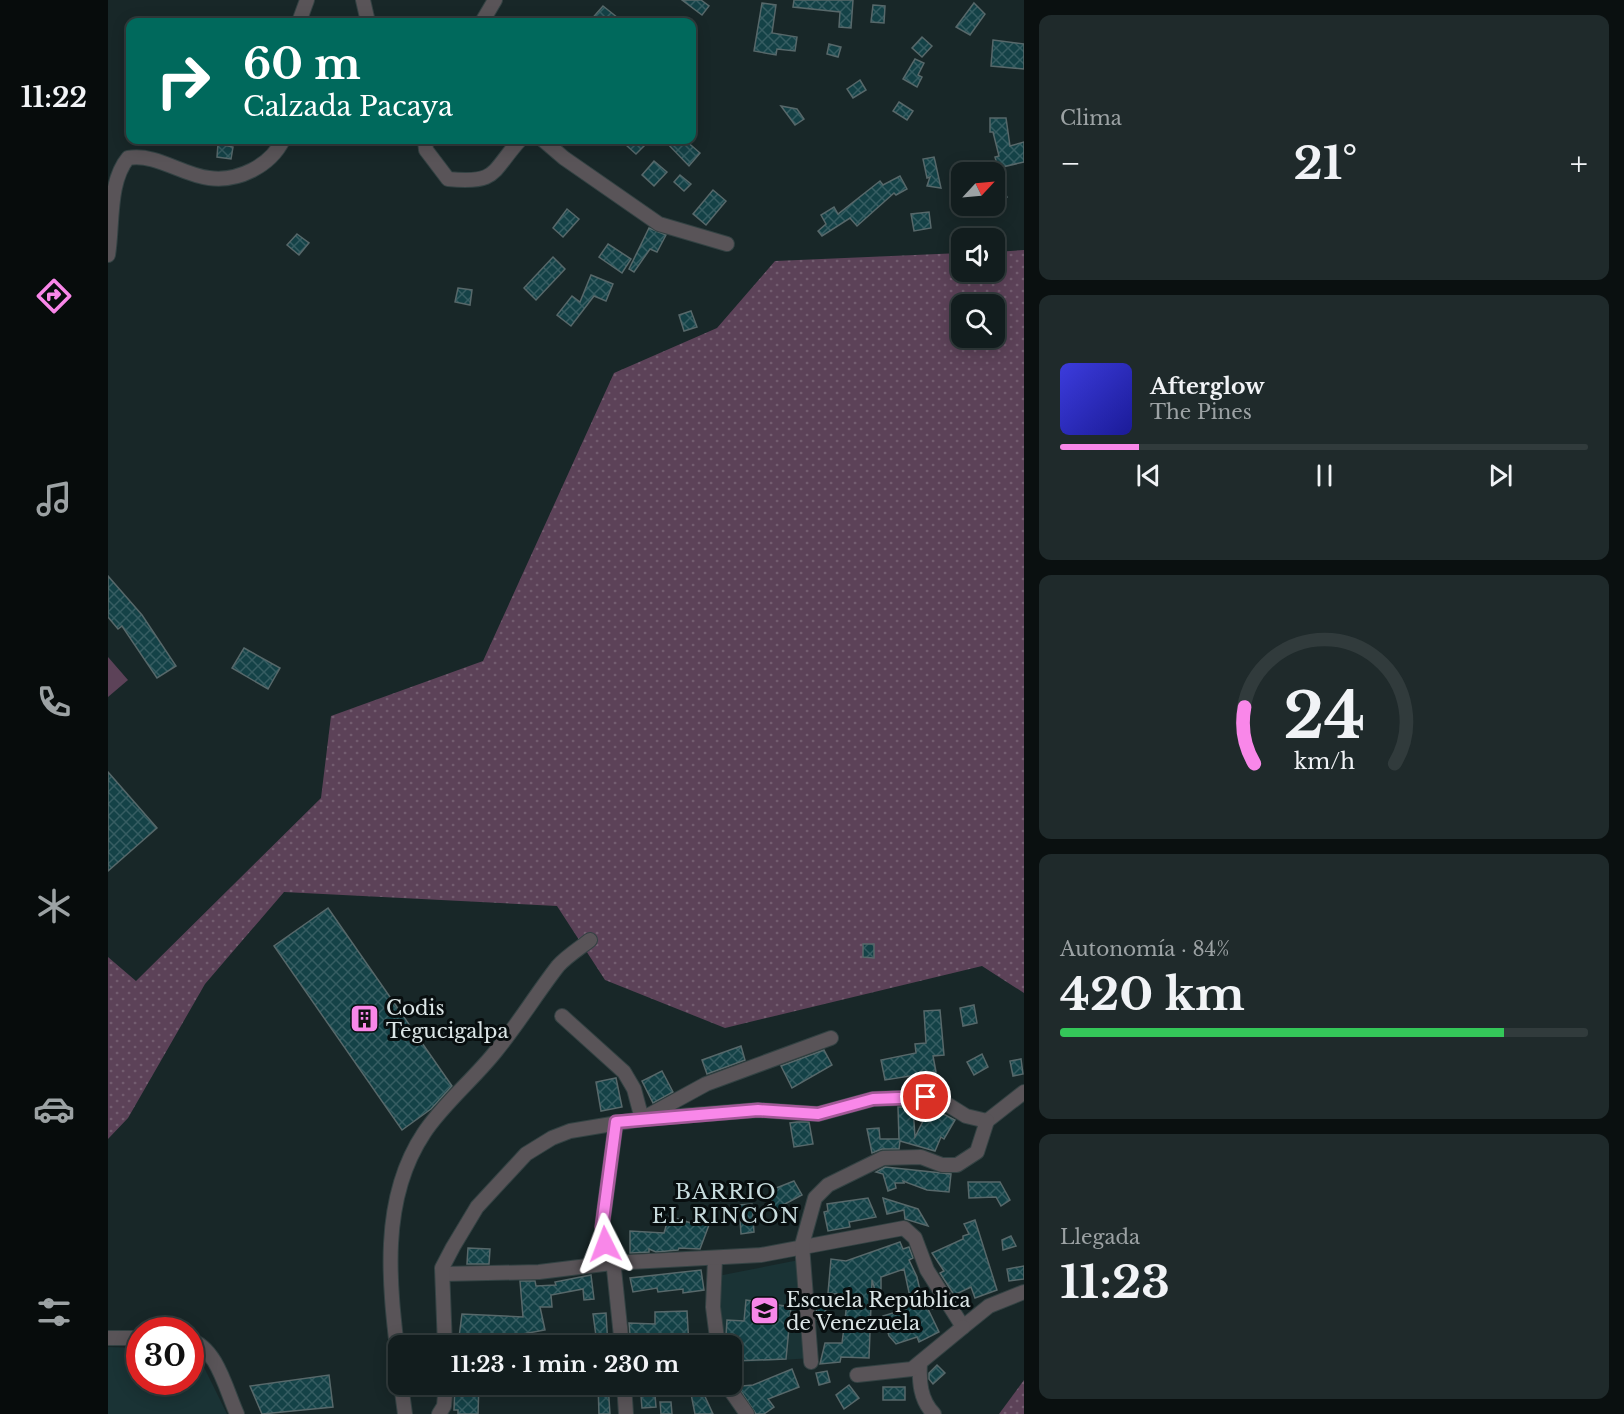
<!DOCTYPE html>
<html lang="es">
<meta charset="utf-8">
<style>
:root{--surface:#121d1e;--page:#1f2a2b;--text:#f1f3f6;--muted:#9ca2a4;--line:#313b3c;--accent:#f987e9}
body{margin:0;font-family:"Libre Baskerville",serif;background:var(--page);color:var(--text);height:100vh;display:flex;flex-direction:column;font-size:22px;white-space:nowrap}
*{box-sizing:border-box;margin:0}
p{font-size:20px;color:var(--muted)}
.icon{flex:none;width:33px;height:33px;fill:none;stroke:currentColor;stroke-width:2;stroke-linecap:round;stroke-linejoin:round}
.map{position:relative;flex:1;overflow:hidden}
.panel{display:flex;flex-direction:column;gap:15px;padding:15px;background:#0a1010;width:600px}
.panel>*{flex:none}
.hud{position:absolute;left:18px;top:18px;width:570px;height:126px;border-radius:12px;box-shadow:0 3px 15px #0003,0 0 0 2px var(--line);background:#00695c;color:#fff;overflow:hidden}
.needle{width:39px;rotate:64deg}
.tools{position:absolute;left:843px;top:162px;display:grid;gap:12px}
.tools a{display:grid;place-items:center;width:54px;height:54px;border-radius:12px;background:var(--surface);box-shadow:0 3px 15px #0003,0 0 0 2px var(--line);font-size:30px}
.speed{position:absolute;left:18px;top:1317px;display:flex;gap:12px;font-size:30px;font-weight:700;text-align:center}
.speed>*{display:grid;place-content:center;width:78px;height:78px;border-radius:50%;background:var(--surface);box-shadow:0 3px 15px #0003,0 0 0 2px var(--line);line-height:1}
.speed .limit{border:9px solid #d22;background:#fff;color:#111}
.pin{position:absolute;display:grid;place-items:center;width:51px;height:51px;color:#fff;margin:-26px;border:3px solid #fff;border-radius:50%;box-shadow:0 2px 6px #0007}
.me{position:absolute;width:66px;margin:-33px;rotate:357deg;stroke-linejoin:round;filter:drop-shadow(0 0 4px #0008)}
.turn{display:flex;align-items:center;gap:21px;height:126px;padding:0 18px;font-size:27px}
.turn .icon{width:78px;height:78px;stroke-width:2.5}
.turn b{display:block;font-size:42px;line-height:51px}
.big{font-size:45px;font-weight:700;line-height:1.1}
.panel .widget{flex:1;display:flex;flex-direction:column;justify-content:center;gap:9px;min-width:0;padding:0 21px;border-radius:12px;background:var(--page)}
.panel .dial{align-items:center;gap:0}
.dial svg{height:156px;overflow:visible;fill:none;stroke:var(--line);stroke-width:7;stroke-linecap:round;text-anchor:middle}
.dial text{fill:var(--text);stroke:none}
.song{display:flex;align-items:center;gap:18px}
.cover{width:72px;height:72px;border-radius:9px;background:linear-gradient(135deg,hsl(240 70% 55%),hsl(240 70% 35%))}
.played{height:6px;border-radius:3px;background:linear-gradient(90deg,var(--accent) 15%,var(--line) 15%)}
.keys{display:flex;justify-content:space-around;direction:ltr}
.heat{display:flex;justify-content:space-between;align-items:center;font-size:33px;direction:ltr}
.charge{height:9px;border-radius:4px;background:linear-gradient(90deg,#34c759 84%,var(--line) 0)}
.trip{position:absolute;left:280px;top:1335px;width:354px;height:60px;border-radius:12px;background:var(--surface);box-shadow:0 3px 15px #0003,0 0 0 2px var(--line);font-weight:700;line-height:60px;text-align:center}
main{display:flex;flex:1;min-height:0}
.tab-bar{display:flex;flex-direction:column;width:108px;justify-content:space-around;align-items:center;background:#070c0c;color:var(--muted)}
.tab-bar .icon{width:42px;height:42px}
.tab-bar .selected{color:var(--accent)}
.tab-bar b{font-size:27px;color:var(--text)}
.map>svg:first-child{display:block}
.built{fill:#1a3335}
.grass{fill:url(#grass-dots);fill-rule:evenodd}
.pitch{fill:#5c4258}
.building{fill:url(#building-cross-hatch);stroke:#57686a;stroke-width:1.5}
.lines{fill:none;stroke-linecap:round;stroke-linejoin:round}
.street-casing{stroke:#334243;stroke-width:16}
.street{stroke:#595458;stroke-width:14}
.route-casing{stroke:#a25897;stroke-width:15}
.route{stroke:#f987e9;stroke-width:10}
.labels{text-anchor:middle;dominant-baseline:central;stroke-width:6;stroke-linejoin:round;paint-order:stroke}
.poi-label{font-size:20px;fill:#dbe5e6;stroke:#080e0f;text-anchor:start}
.neighbourhood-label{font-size:21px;letter-spacing:1.5px;fill:#c8dcde;stroke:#080e0f}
</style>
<main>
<nav class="tab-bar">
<b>11:22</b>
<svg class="icon selected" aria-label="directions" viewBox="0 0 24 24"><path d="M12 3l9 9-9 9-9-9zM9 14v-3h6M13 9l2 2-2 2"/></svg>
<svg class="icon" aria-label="music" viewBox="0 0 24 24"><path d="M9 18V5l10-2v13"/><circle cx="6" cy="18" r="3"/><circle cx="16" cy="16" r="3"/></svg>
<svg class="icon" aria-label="phone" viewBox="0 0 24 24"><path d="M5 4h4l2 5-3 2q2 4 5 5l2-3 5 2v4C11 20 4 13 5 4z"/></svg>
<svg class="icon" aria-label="climate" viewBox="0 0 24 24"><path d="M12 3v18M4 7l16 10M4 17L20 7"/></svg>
<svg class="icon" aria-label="car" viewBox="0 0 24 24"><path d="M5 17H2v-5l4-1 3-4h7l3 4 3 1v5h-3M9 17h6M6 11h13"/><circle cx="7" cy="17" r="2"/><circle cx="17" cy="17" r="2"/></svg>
<svg class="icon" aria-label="filters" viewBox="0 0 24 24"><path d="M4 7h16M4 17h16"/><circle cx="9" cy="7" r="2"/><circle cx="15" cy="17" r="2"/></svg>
</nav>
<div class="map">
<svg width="916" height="1414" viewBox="0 0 916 1414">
<defs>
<pattern id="grass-dots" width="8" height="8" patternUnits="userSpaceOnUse" patternTransform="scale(1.5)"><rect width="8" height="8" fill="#5c4258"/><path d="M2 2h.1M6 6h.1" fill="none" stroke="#735d70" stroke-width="1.8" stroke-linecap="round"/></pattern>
<pattern id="building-cross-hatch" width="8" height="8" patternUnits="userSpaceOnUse" patternTransform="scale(1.5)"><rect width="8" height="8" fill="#144247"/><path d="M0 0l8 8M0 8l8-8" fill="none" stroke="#365d62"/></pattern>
</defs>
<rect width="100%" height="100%" fill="#182728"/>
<!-- built -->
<g class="built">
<polygon points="696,1259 704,1358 624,1363 624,1346 615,1345 610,1276"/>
<polygon points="0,1347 31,1348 32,1382 82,1382 83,1351 89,1353 119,1414 0,1414"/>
</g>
<!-- grass -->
<g class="grass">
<path d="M916,250v743l-42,-27 -257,62 -120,-48 -48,-74 -273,-14 -79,92 -77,134 -20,21v-182l28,24 185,-183 10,-82 152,-55 131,-288 103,-45 58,-67 186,-8 1,19h32l1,-20zM854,304h32v34h-32z"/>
<polygon points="916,1380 916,1414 891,1414"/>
</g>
<!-- pitch -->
<polygon class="pitch" points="0,657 20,680 0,697"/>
<!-- building -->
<g class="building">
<polygon points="574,0 593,0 601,6 594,15"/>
<polygon points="686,0 745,0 743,28 731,27 732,12 685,7"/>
<polygon points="654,3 668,5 664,33 689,37 687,51 669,49 668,55 646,51"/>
<polygon points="866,3 877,14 862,35 848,27"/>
<polygon points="765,5 777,6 776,23 763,22"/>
<polygon points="495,6 515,22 481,22"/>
<polygon points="814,37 824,46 814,57 804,48"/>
<polygon points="885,40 916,44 916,69 883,66"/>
<polygon points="721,44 733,47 730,57 719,54"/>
<polygon points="807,59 816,63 810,75 814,77 809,87 795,79"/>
<polygon points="752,80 758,90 745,98 739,89"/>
<polygon points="791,102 805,111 799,120 785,111"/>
<polygon points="673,106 689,109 696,119 687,125"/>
<polygon points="882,118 898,118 902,146 916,142 916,162 890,168 887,157 891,156 885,132 882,132"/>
<polygon points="523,140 542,140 528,154 518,145"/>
<polygon points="556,140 577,140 592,153 581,166"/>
<polygon points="110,144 125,147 123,159 109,157"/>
<polygon points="826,157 827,161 833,188 819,186 822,177 819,178 815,159"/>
<polygon points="546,161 559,172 546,186 534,175"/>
<polygon points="886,169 899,197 886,202"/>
<polygon points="572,175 583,184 576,191 566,182"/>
<polygon points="792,176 799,189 788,195 786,193 749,226 742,218 714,236 710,231 718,224 713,215 726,207 730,214 772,181 775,185"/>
<polygon points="605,190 618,201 598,225 585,214"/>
<polygon points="459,209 471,219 455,237 445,228"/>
<polygon points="821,212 823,228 806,231 803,214"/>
<polygon points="541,228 558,235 549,252 542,249 526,272 521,269"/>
<polygon points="189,234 201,243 191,255 179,245"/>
<polygon points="500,244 523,259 514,273 491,257"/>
<polygon points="445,257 457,269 428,300 416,288"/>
<polygon points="483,275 505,284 498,301 486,296 463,326 449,315 464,296 472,302"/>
<polygon points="350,288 364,290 362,305 347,302"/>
<polygon points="583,311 589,327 576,331 571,315"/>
<polygon points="0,576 34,615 68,666 49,678 14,626 10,629 0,617"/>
<polygon points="136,648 172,668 160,689 124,668"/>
<polygon points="0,772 49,828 0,871"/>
<polygon points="220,908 344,1086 323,1109 294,1130 166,946"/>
<polygon points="755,944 766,944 766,958 755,957"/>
<polygon points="866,1005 869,1023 855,1026 852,1008"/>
<polygon points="832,1010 836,1055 825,1056 828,1072 777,1080 773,1060 808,1053 807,1044 818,1043 816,1011"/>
<polygon points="633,1046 637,1060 599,1074 594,1060"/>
<polygon points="716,1050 724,1065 684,1088 673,1066"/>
<polygon points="874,1054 880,1067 866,1075 859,1062"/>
<polygon points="913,1059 915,1074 905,1076 902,1061"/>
<polygon points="554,1071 565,1092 545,1103 534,1081"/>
<polygon points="508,1078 514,1107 493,1111 488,1082"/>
<polygon points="790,1107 805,1107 807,1137 822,1107 847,1120 836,1139 833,1137 827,1151 792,1141 791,1149 774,1149 764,1153 759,1129 771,1128 772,1139 791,1139"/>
<polygon points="689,1122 701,1122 705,1144 686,1147 682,1123"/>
<polygon points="777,1167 843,1174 841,1192 819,1190 795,1181 796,1183 787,1183 788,1188 780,1191 775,1174 768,1172"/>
<polygon points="686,1181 694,1195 675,1205 675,1210 664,1210 663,1190"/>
<polygon points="860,1182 892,1182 902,1200 893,1206 888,1197 861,1198"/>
<polygon points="760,1198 768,1217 741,1222 742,1227 720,1231 716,1212 720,1211 719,1204"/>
<polygon points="775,1198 810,1209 820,1226 797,1219 796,1210 779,1214"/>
<polygon points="644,1204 646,1232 633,1234 631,1205"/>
<polygon points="561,1216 583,1223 585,1219 601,1225 592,1249 571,1248 570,1250 548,1252 541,1249 541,1252 522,1253 522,1231 556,1233"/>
<polygon points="867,1220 889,1290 867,1298 863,1287 846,1295 832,1273 836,1271 824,1253 855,1239 855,1236 861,1234 856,1224"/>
<polygon points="903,1236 908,1246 895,1250 894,1240"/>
<polygon points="792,1242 795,1249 801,1247 805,1258 801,1260 809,1277 813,1295 820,1293 824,1309 820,1309 831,1332 811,1342 809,1337 788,1344 781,1336 775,1316 798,1309 796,1299 802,1297 796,1269 773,1277 773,1301 770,1301 764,1280 761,1358 733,1357 732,1362 712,1364 717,1343 734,1343 740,1295 720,1293 723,1259 738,1261"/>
<polygon points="360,1248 382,1249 381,1264 359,1264"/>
<polygon points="916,1266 916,1279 901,1281 899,1269"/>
<polygon points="593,1270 596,1290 575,1293 575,1289 550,1292 549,1288 525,1292 522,1278"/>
<polygon points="483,1275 486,1299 476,1300 475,1289 443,1295 444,1307 432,1307 437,1330 415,1334 415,1345 350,1345 354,1314 415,1317 412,1281 427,1281 428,1286 448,1285 447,1282"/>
<polygon points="638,1300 683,1307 678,1359 624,1361 624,1336 618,1336 619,1320 636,1321"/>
<polygon points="708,1306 718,1308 716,1321 709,1320"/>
<polygon points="579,1311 581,1346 523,1346 521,1323 547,1324 547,1312"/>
<polygon points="498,1313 500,1346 464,1346 464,1339 488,1336 485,1314"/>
<polygon points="624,1362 634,1386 645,1385 684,1369 691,1387 660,1399 666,1407 656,1414 648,1414 624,1378"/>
<polygon points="829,1365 837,1373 825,1384 821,1379 821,1373"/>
<polygon points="719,1371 722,1382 711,1385 708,1373"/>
<polygon points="221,1375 225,1407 154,1414 142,1386"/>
<polygon points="347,1384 371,1384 370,1414 350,1414 350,1410 346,1410"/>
<polygon points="490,1384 500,1384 502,1414 491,1414"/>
<polygon points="581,1384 594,1384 594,1390 605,1414 587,1414"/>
<polygon points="741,1385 751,1398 736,1409 728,1395"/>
<rect x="775" y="1387" width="22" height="13"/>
<polygon points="547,1395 548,1407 534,1408 533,1396"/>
<polygon points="552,1402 563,1402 564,1414 553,1414"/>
</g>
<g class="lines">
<defs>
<g id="street">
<polyline points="255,0 260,22"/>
<polyline points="191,22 199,0"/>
<polyline points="374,22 387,0"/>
<path d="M317,140l1,10 22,29c50,5 43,-7 72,-39"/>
<polyline points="435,140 456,158 551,224 619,244"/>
<path d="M0,255c5,-30 0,-73 20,-97 28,-5 54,17 81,20 29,4 61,-12 74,-38"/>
<polyline points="454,1016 516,1072 526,1089 534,1119 598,1084 723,1038"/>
<polyline points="879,1121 916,1092"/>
<polyline points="508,1122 494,1227 506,1269 514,1346"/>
<polyline points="607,1259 605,1307 610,1346"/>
<polyline points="335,1274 431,1272 504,1263 653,1255 796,1228 807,1238 819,1270 855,1327 881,1306 916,1292"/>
<polyline points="0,1338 32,1338"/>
<path d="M82,1340c27,8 36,50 47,74"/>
<polyline points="337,1346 334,1268 345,1247 369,1207 418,1154 444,1138 462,1131 534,1119 650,1110 710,1114 765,1099 818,1097 834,1101 858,1116 879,1121"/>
<polyline points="703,1362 694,1245 707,1198 720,1185 775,1158 813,1157 834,1165 849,1165 869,1152 879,1121"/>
<path d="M812,1363c-1,18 0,37 14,51"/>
<path d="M291,1365c-9,-76 -21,-163 25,-232 19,-29 50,-54 72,-82 22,-27 41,-58 62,-85 9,-10 22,-18 32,-26"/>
<polyline points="749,1375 804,1369 855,1327"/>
<polyline points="293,1384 297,1414"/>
<polyline points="516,1384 518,1414"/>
<polyline points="618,1384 639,1414"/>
<polyline points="331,1414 336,1406 338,1384"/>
</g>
</defs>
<!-- street casing -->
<use href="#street" class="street-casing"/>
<!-- street -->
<use href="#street" class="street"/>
</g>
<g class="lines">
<defs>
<polyline id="route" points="497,1244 494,1227 508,1122 650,1110 710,1114 765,1099 818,1097"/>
</defs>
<!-- route casing -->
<use href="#route" class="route-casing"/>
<!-- route -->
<use href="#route" class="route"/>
</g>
<!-- icons -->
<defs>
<symbol id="building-square" viewBox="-11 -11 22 22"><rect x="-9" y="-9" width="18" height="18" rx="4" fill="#f987e9" stroke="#080e0f"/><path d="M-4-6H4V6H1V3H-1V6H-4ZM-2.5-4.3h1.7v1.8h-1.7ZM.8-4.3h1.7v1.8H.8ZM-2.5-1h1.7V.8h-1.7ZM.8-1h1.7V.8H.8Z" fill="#111"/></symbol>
<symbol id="school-square" viewBox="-11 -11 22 22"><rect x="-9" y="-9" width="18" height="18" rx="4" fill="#f987e9" stroke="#080e0f"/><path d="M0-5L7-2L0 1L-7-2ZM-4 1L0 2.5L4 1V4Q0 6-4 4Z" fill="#111"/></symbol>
</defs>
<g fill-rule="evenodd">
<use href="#building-square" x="240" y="1002" width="33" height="33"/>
<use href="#school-square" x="640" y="1294" width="33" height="33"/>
</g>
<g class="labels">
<!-- poi labels -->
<g class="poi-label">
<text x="278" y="1008">Codis<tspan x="278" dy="23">Tegucigalpa</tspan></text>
<text x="678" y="1300">Escuela República<tspan x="678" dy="23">de Venezuela</tspan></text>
</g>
<!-- neighbourhood labels -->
<g class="neighbourhood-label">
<text x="618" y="1192">BARRIO<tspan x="618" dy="24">EL RINCÓN</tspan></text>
</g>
</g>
</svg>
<div class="tools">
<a><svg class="needle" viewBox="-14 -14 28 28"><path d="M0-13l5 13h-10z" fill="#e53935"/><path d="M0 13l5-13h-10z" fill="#9ca2a4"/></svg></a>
<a><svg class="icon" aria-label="sound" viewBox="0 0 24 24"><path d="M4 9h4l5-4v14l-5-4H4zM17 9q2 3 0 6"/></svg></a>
<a><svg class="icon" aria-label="search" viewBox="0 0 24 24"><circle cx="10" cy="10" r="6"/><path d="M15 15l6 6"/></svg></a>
</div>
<div class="speed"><div class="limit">30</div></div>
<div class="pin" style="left:818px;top:1097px;background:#d93025"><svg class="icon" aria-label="arrive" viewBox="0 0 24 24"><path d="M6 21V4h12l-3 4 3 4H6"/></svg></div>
<svg class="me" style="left:497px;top:1244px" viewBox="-20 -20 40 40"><path d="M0-17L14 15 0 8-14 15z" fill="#f987e9" stroke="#fff" stroke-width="4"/></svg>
<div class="trip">11:23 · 1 min · 230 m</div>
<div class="hud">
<div class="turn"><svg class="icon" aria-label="right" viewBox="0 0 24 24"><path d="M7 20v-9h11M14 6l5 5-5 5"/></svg><div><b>60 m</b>Calzada Pacaya</div></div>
</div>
</div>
<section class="panel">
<div class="widget"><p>Clima</p>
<div class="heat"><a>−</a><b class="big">21°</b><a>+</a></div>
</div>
<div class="widget">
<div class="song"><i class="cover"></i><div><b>Afterglow</b><p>The Pines</p></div></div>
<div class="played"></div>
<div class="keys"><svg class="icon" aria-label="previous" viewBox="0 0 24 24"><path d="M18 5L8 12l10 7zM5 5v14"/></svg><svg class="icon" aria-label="pause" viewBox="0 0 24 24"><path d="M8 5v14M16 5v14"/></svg><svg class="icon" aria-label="next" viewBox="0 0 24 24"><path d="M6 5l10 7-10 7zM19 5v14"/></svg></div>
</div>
<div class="widget dial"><svg viewBox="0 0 100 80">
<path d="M14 69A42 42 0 1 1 86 69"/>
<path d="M14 69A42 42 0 0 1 9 40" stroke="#f987e9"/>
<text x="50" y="56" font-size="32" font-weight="700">24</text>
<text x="50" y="72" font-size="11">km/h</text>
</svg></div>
<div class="widget"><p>Autonomía · 84%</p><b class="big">420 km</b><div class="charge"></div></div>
<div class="widget"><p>Llegada</p><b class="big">11:23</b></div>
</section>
</main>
